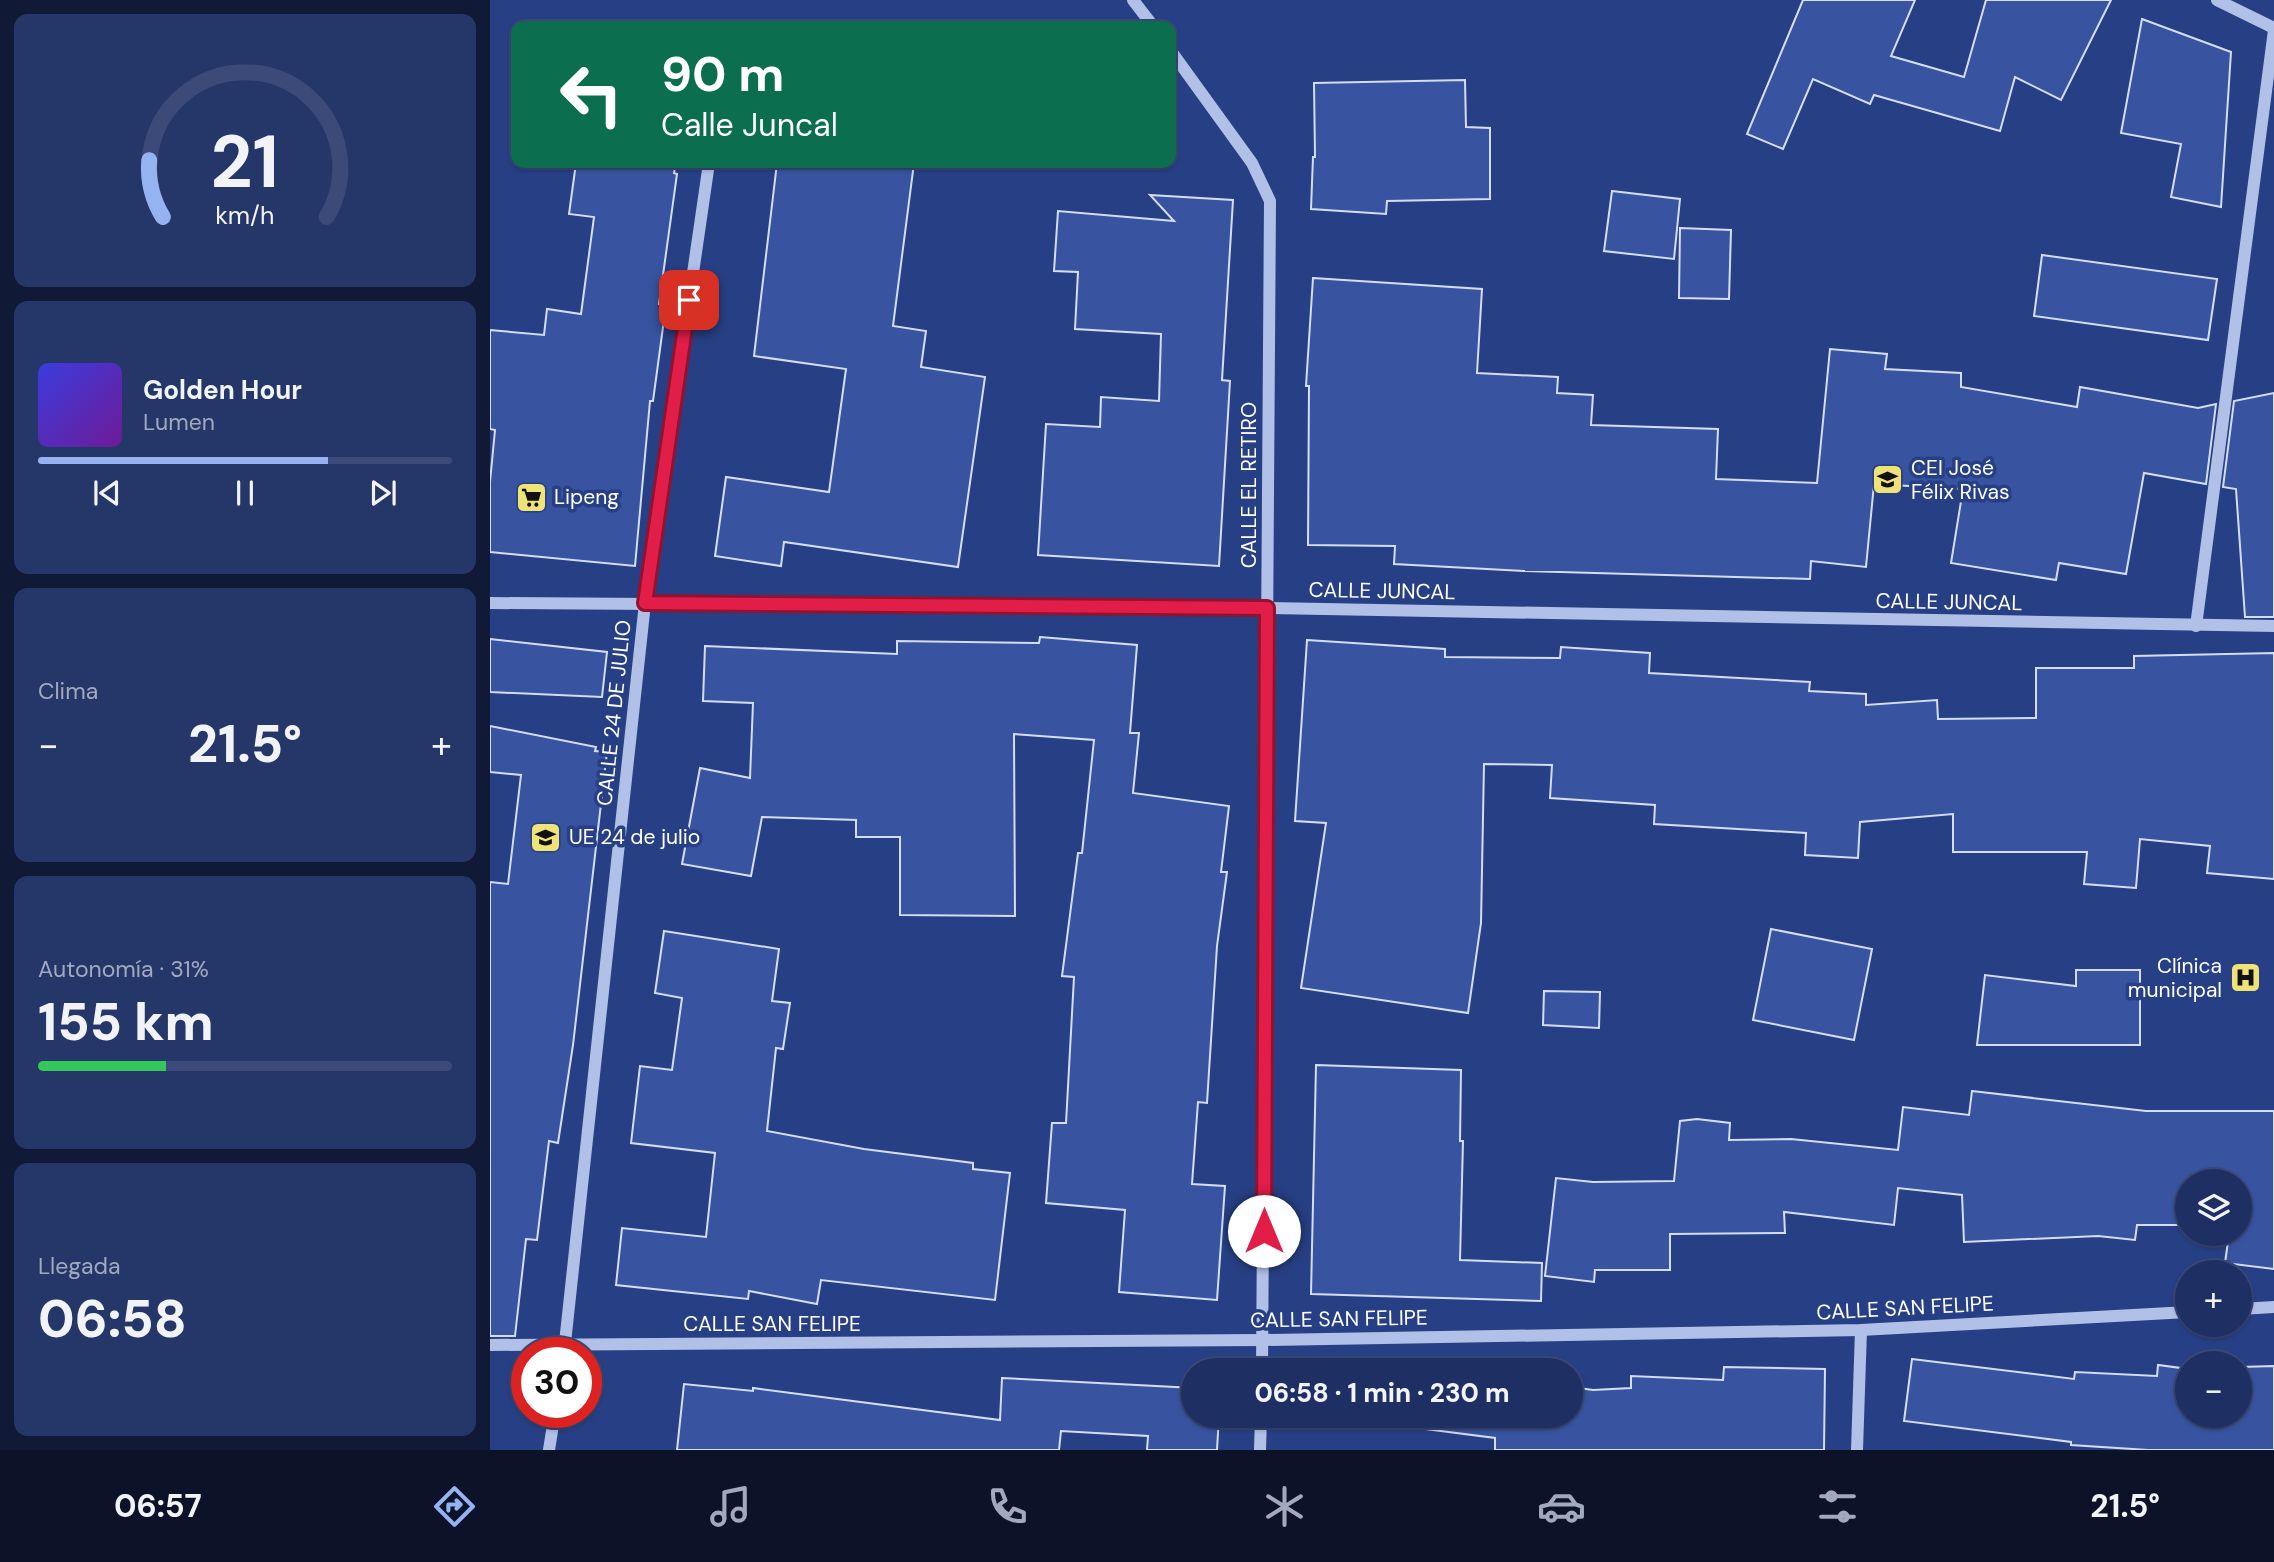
<!DOCTYPE html>
<html lang="es">
<meta charset="utf-8">
<style>
:root{--surface:#1d2f63;--page:#253769;--text:#f1f3f6;--muted:#a0a9be;--line:#3b4a78;--accent:#95b2f1}
body{margin:0;font-family:"DM Sans",sans-serif;background:var(--page);color:var(--text);height:100vh;display:flex;flex-direction:column;font-size:26px;white-space:nowrap}
*{box-sizing:border-box;margin:0}
p{font-size:23px;color:var(--muted)}
.icon{flex:none;width:38px;height:38px;fill:none;stroke:currentColor;stroke-width:2;stroke-linecap:round;stroke-linejoin:round}
.map{position:relative;flex:1;overflow:hidden}
.drawer{display:flex;flex-direction:column;gap:14px;padding:14px;background:#101a36;width:490px}
.drawer>*{flex:none}
.banner{position:absolute;left:21px;top:21px;width:665px;height:147px;border-radius:14px;box-shadow:0 2px 5px #0004,0 0 0 2px var(--line);background:#0b6e4f;color:#fff;overflow:hidden}
.fabs{position:absolute;left:1685px;top:1169px;display:grid;gap:14px}
.fabs a{display:grid;place-items:center;width:77px;height:77px;border-radius:50%;background:var(--surface);box-shadow:0 2px 5px #0004,0 0 0 2px var(--line);font-size:35px}
.speed{position:absolute;left:21px;top:1337px;display:flex;gap:14px;font-size:35px;font-weight:700;text-align:center}
.speed>*{display:grid;place-content:center;width:91px;height:91px;border-radius:50%;background:var(--surface);box-shadow:0 2px 5px #0004,0 0 0 2px var(--line);line-height:1}
.speed .limit{border:10px solid #d22;background:#fff;color:#111}
.pin{position:absolute;display:grid;place-items:center;width:60px;height:60px;color:#fff;margin:-30px;border-radius:14px;box-shadow:0 4px 10px #0006}
.me{position:absolute;width:77px;margin:-38px;rotate:0deg;stroke-linejoin:round;filter:drop-shadow(0 0 5px #0008)}
.turn{display:flex;align-items:center;gap:24px;height:147px;padding:0 35px;font-size:32px}
.turn .icon{width:91px;height:91px;stroke-width:2.5}
.turn b{display:block;font-size:49px;line-height:60px}
.big{font-size:52px;font-weight:800;line-height:1.1}
.drawer .widget{flex:1;display:flex;flex-direction:column;justify-content:center;gap:10px;min-width:0;padding:0 24px;border-radius:14px;background:var(--page)}
.drawer .dial{align-items:center;gap:0}
.dial svg{height:182px;overflow:visible;fill:none;stroke:var(--line);stroke-width:7;stroke-linecap:round;text-anchor:middle}
.dial text{fill:var(--text);stroke:none}
.song{display:flex;align-items:center;gap:21px}
.cover{width:84px;height:84px;border-radius:10px;background:linear-gradient(135deg,hsl(240 70% 55%),hsl(280 70% 35%))}
.played{height:7px;border-radius:4px;background:linear-gradient(90deg,var(--accent) 70%,var(--line) 70%)}
.keys{display:flex;justify-content:space-around;direction:ltr}
.heat{display:flex;justify-content:space-between;align-items:center;font-size:38px;direction:ltr}
.charge{height:10px;border-radius:5px;background:linear-gradient(90deg,#34c759 31%,var(--line) 0)}
.trip{position:absolute;left:691px;top:1358px;width:402px;height:70px;border-radius:35px;background:var(--surface);box-shadow:0 2px 5px #0004,0 0 0 2px var(--line);font-weight:800;line-height:70px;text-align:center}
.tab-bar{display:flex;height:112px;justify-content:space-around;align-items:center;background:#0c1328;color:var(--muted)}
.tab-bar .icon{width:49px;height:49px}
.tab-bar .selected{color:var(--accent)}
.tab-bar b{font-size:32px;color:var(--text)}
main{display:flex;flex:1;min-height:0}
.map>svg:first-child{display:block}
.building{fill:#3854a0;stroke:#d4ddf6;stroke-width:2}
.lines{fill:none;stroke-linecap:round;stroke-linejoin:round}
.minor{stroke:#b1c0e7;stroke-width:12}
.route-casing{stroke:#92132f;stroke-width:18}
.route{stroke:#e11d48;stroke-width:12}
.labels{text-anchor:middle;dominant-baseline:central;stroke-width:7;stroke-linejoin:round;paint-order:stroke}
.poi-label{font-size:21px;fill:#fff;stroke:#273f84;text-anchor:start}
.street-label{font-size:21px;fill:#fff;stroke:#273f84}
</style>
<main>
<section class="drawer">
<div class="widget dial"><svg viewBox="0 0 100 80">
<path d="M14 69A42 42 0 1 1 86 69"/>
<path d="M14 69A42 42 0 0 1 8 44" stroke="#95b2f1"/>
<text x="50" y="56" font-size="32" font-weight="700">21</text>
<text x="50" y="72" font-size="11">km/h</text>
</svg></div>
<div class="widget">
<div class="song"><i class="cover"></i><div><b>Golden Hour</b><p>Lumen</p></div></div>
<div class="played"></div>
<div class="keys"><svg class="icon" aria-label="previous" viewBox="0 0 24 24"><path d="M18 5L8 12l10 7zM5 5v14"/></svg><svg class="icon" aria-label="pause" viewBox="0 0 24 24"><path d="M8 5v14M16 5v14"/></svg><svg class="icon" aria-label="next" viewBox="0 0 24 24"><path d="M6 5l10 7-10 7zM19 5v14"/></svg></div>
</div>
<div class="widget"><p>Clima</p>
<div class="heat"><a>−</a><b class="big">21.5°</b><a>+</a></div>
</div>
<div class="widget"><p>Autonomía · 31%</p><b class="big">155 km</b><div class="charge"></div></div>
<div class="widget"><p>Llegada</p><b class="big">06:58</b></div>
</section>
<div class="map">
<svg width="1784" height="1450" viewBox="0 0 1784 1450">
<rect width="100%" height="100%" fill="#273f84"/>
<!-- building -->
<g class="building">
<polygon points="1313,0 1425,0 1401,56 1474,77 1496,0 1621,0 1571,100 1525,77 1510,131 1384,95 1380,104 1323,79 1293,149 1257,134"/>
<polygon points="1652,19 1741,52 1731,207 1681,197 1691,144 1631,133"/>
<polygon points="975,80 976,127 1000,128 1000,199 897,201 896,214 821,209 823,157 825,157 824,83"/>
<polygon points="86,163 186,163 184,173 187,174 169,304 176,305 163,401 160,401 145,566 0,552 0,482 5,430 0,429 0,330 54,335 57,309 91,314 104,217 79,214"/>
<polygon points="287,163 424,163 403,326 436,331 431,367 495,377 468,567 294,542 291,566 225,556 236,477 339,492 356,369 264,356"/>
<polygon points="1122,191 1190,199 1184,259 1114,251"/>
<polygon points="660,195 743,200 732,380 740,381 729,566 548,555 556,424 610,427 611,397 669,401 671,334 585,329 588,272 564,271 568,211 684,221"/>
<polygon points="1190,228 1241,230 1239,299 1189,298"/>
<polygon points="1552,255 1727,279 1718,340 1544,316"/>
<polygon points="823,278 992,289 987,373 1068,377 1067,393 1103,395 1101,425 1228,429 1226,479 1327,483 1340,349 1397,354 1395,369 1471,373 1471,387 1587,407 1590,387 1708,408 1726,404 1716,484 1654,473 1636,574 1569,563 1566,580 1461,563 1473,489 1384,484 1376,567 1321,561 1320,579 1034,571 904,564 905,546 818,545 819,386 816,386"/>
<polygon points="1784,393 1784,617 1755,617 1746,489 1733,487 1744,401"/>
<polygon points="550,637 647,645 640,733 649,733 643,793 739,806 731,872 737,872 727,946 717,1103 708,1102 702,1184 735,1186 727,1300 629,1292 635,1210 556,1203 562,1123 576,1123 584,977 572,976 588,853 592,853 604,740 524,734 525,916 410,915 410,837 366,837 366,820 272,817 261,876 192,864 210,768 260,778 263,703 213,701 215,646 407,654 407,641 549,643"/>
<polygon points="0,639 117,652 112,697 0,692"/>
<polygon points="817,640 955,649 955,657 1070,658 1071,647 1160,653 1159,673 1320,682 1319,691 1376,694 1376,705 1447,700 1448,719 1546,718 1546,668 1644,668 1644,656 1784,653 1784,879 1717,873 1720,846 1650,839 1646,888 1594,884 1597,852 1463,852 1463,814 1370,822 1368,858 1315,855 1316,833 1164,824 1165,805 1060,798 1062,765 994,764 991,923 978,1013 811,988 836,823 805,821"/>
<polygon points="0,726 106,747 105,751 117,752 83,1045 68,1143 59,1141 47,1240 36,1239 25,1336 0,1336 0,882 18,884 31,775 0,772"/>
<polygon points="1281,929 1382,949 1364,1040 1263,1020"/>
<polygon points="174,931 289,949 282,1001 300,1003 293,1049 286,1048 277,1131 374,1149 483,1163 483,1169 520,1173 505,1300 331,1280 327,1304 259,1291 258,1299 126,1285 132,1228 216,1237 225,1153 141,1143 150,1066 182,1070 192,998 165,993"/>
<polygon points="1586,970 1650,970 1650,1045 1487,1045 1495,975 1586,986"/>
<polygon points="1054,991 1110,992 1109,1028 1053,1025"/>
<polygon points="826,1065 971,1070 970,1141 973,1141 970,1260 1052,1263 1051,1301 821,1294"/>
<polygon points="1482,1091 1656,1111 1784,1111 1784,1269 1735,1263 1739,1234 1750,1234 1750,1181 1698,1181 1698,1225 1647,1225 1645,1240 1608,1236 1474,1242 1472,1195 1408,1188 1404,1225 1294,1212 1295,1233 1180,1234 1180,1270 1105,1270 1104,1282 1055,1276 1066,1178 1103,1182 1184,1181 1190,1121 1207,1119 1240,1123 1239,1140 1301,1139 1408,1150 1413,1107 1479,1115"/>
<polygon points="1422,1359 1584,1379 1585,1372 1667,1376 1668,1365 1698,1369 1698,1416 1750,1416 1750,1367 1784,1366 1784,1450 1658,1450 1581,1445 1581,1442 1414,1421"/>
<polygon points="1234,1367 1335,1369 1334,1450 1005,1450 1005,1438 919,1427 921,1416 1082,1416 1082,1387 1103,1390 1141,1388 1141,1376 1233,1380"/>
<polygon points="512,1378 704,1388 704,1416 729,1416 727,1450 657,1450 658,1436 571,1431 569,1450 187,1450 194,1384 263,1391 263,1388 510,1420"/>
</g>
<g class="lines">
<!-- minor -->
<g class="minor">
<polyline points="643,0 663,26"/>
<polyline points="1727,0 1784,28"/>
<polyline points="681,51 762,163 780,201 772,1370"/>
<polyline points="0,603 777,608 1784,626"/>
<polyline points="1706,626 1784,30"/>
<polyline points="1750,1309 1784,1307"/>
<polyline points="0,1345 773,1340 1371,1330 1698,1312"/>
<polyline points="74,1352 155,603 219,163"/>
<polyline points="59,1450 65,1412"/>
<polyline points="770,1450 771,1416"/>
<polyline points="1367,1450 1371,1330"/>
</g>
</g>
<g class="lines">
<defs>
<polyline id="route" points="199,300 155,603 777,608 774,1231"/>
</defs>
<!-- route casing -->
<use href="#route" class="route-casing"/>
<!-- route -->
<use href="#route" class="route"/>
</g>
<!-- icons -->
<defs>
<symbol id="school-square" viewBox="-11 -11 22 22"><rect x="-9" y="-9" width="18" height="18" rx="4" fill="#efe277" stroke="#273f84"/><path d="M0-5L7-2L0 1L-7-2ZM-4 1L0 2.5L4 1V4Q0 6-4 4Z" fill="#111"/></symbol>
<symbol id="supermarket-square" viewBox="-11 -11 22 22"><rect x="-9" y="-9" width="18" height="18" rx="4" fill="#efe277" stroke="#273f84"/><path d="M-6-5.5h2.5l.6 2H6L4.5 2H-2.5L-4.4-4H-6ZM-1.5 3.2a1.3 1.3 0 1 0 .1 0ZM3 3.2a1.3 1.3 0 1 0 .1 0Z" fill="#111"/></symbol>
<symbol id="hospital-square" viewBox="-11 -11 22 22"><rect x="-9" y="-9" width="18" height="18" rx="4" fill="#efe277" stroke="#273f84"/><path d="M-5-5h3v3.5h4V-5h3V5h-3V1.5h-4V5h-3Z" fill="#111"/></symbol>
</defs>
<g fill-rule="evenodd">
<use href="#school-square" x="1380" y="462" width="35" height="35"/>
<use href="#supermarket-square" x="24" y="480" width="35" height="35"/>
<use href="#school-square" x="38" y="820" width="35" height="35"/>
<use href="#hospital-square" x="1738" y="960" width="35" height="35"/>
</g>
<g class="labels">
<!-- poi labels -->
<g class="poi-label">
<text x="1421" y="468">CEI José<tspan x="1421" dy="24">Félix Rivas</tspan></text>
<text x="64" y="497">Lipeng</text>
<text x="79" y="837">UE 24 de julio</text>
<text x="1732" y="966" text-anchor="end">Clínica<tspan x="1732" dy="24">municipal</tspan></text>
</g>
<!-- street labels -->
<g class="street-label">
<text transform="translate(759 485) rotate(-90)">CALLE EL RETIRO</text>
<text transform="translate(892 591) rotate(1)">CALLE JUNCAL</text>
<text transform="translate(1459 602) rotate(1)">CALLE JUNCAL</text>
<text transform="translate(124 713) rotate(-84)">CALLE 24 DE JULIO</text>
<text transform="translate(1415 1308) rotate(-3)">CALLE SAN FELIPE</text>
<text transform="translate(849 1319) rotate(-1)">CALLE SAN FELIPE</text>
<text x="282" y="1324">CALLE SAN FELIPE</text>
</g>
</g>
</svg>
<div class="fabs">
<a><svg class="icon" aria-label="layers" viewBox="0 0 24 24"><path d="M12 4l9 5-9 5-9-5zM3 14l9 5 9-5"/></svg></a>
<a>+</a>
<a>−</a>
</div>
<div class="speed"><div class="limit">30</div></div>
<div class="pin" style="left:199px;top:300px;background:#d93025"><svg class="icon" aria-label="arrive" viewBox="0 0 24 24"><path d="M6 21V4h12l-3 4 3 4H6"/></svg></div>
<svg class="me" style="left:774px;top:1231px" viewBox="-20 -20 40 40"><circle r="19" fill="#fff"/><path d="M0-13L10 11 0 6-10 11z" fill="#e11d48"/></svg>
<div class="trip">06:58 · 1 min · 230 m</div>
<div class="banner">
<div class="turn"><svg class="icon" aria-label="left" viewBox="0 0 24 24"><path d="M17 20v-9H6M10 6l-5 5 5 5"/></svg><div><b>90 m</b>Calle Juncal</div></div>
</div>
</div>
</main>
<nav class="tab-bar">
<b>06:57</b>
<svg class="icon selected" aria-label="directions" viewBox="0 0 24 24"><path d="M12 3l9 9-9 9-9-9zM9 14v-3h6M13 9l2 2-2 2"/></svg>
<svg class="icon" aria-label="music" viewBox="0 0 24 24"><path d="M9 18V5l10-2v13"/><circle cx="6" cy="18" r="3"/><circle cx="16" cy="16" r="3"/></svg>
<svg class="icon" aria-label="phone" viewBox="0 0 24 24"><path d="M5 4h4l2 5-3 2q2 4 5 5l2-3 5 2v4C11 20 4 13 5 4z"/></svg>
<svg class="icon" aria-label="climate" viewBox="0 0 24 24"><path d="M12 3v18M4 7l16 10M4 17L20 7"/></svg>
<svg class="icon" aria-label="car" viewBox="0 0 24 24"><path d="M5 17H2v-5l4-1 3-4h7l3 4 3 1v5h-3M9 17h6M6 11h13"/><circle cx="7" cy="17" r="2"/><circle cx="17" cy="17" r="2"/></svg>
<svg class="icon" aria-label="filters" viewBox="0 0 24 24"><path d="M4 7h16M4 17h16"/><circle cx="9" cy="7" r="2"/><circle cx="15" cy="17" r="2"/></svg>
<b>21.5°</b>
</nav>
